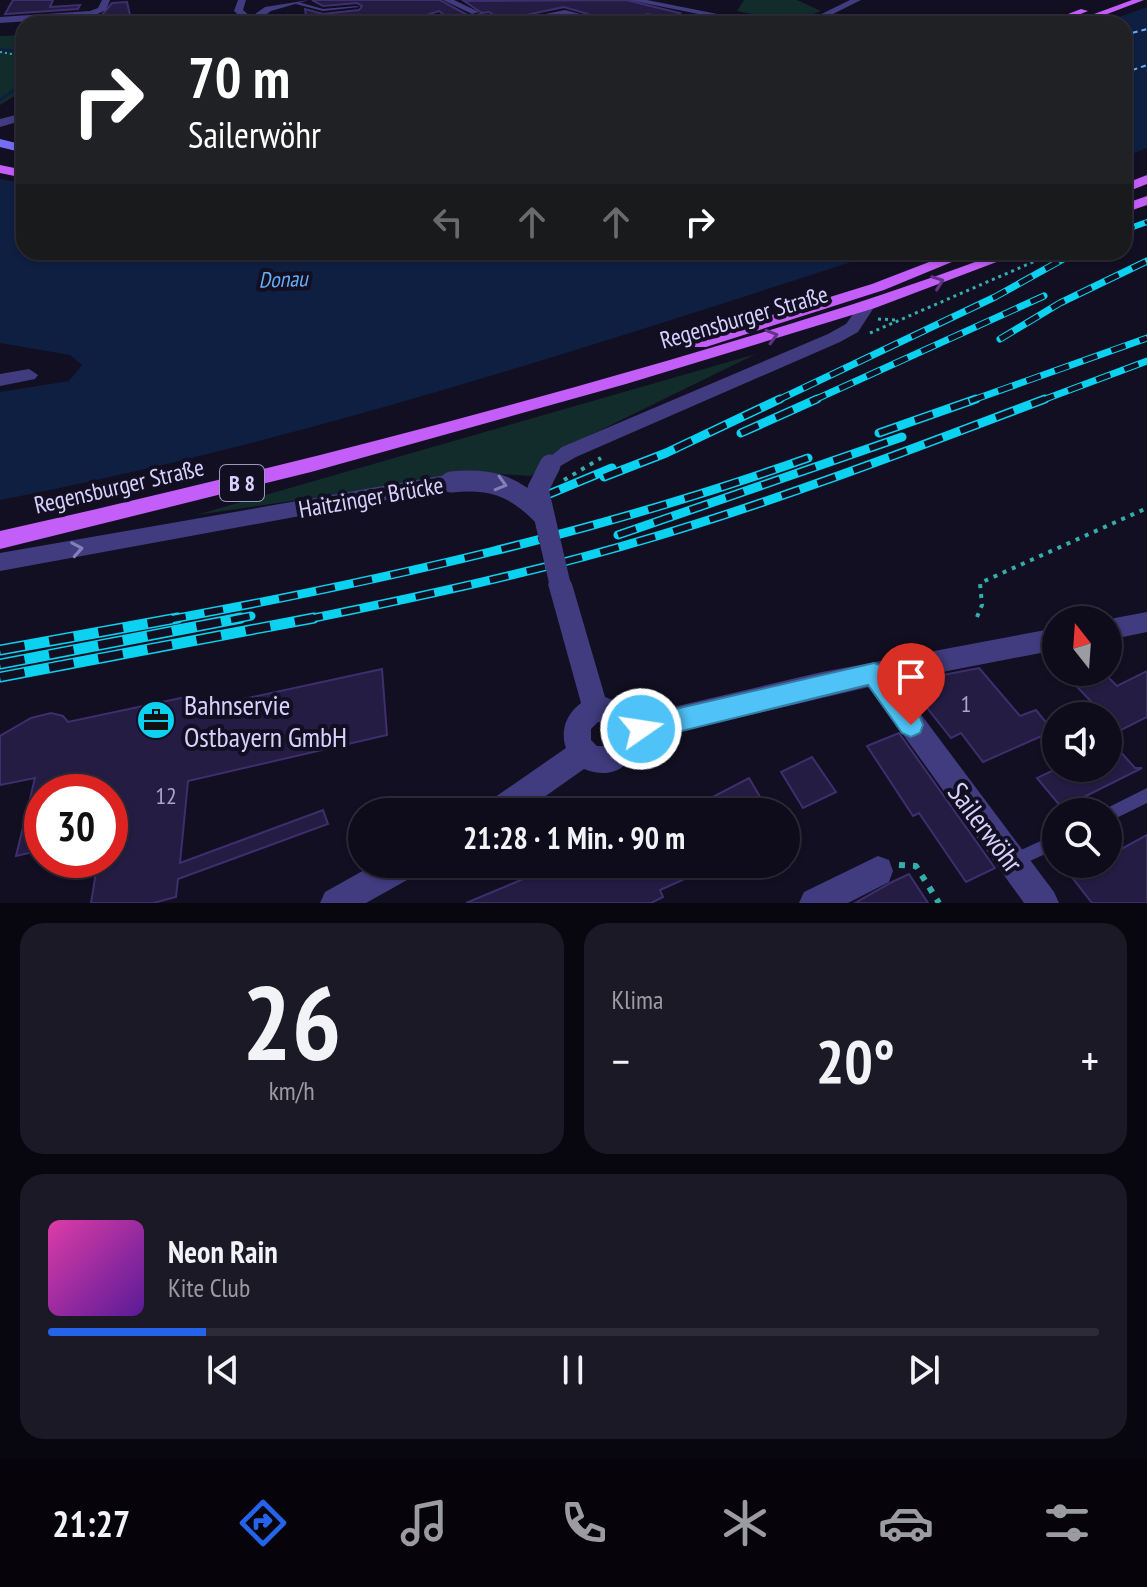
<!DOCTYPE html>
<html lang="de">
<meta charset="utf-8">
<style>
:root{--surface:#0e0b1a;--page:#1c1927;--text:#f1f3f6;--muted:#9b9ba2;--line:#2e2b39;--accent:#2563eb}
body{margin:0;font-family:"PT Sans Narrow",sans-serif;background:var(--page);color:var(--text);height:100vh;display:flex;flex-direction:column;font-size:30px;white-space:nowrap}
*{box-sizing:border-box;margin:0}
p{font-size:26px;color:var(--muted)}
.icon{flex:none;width:44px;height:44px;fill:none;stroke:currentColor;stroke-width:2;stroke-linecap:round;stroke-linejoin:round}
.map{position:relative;height:903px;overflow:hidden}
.sheet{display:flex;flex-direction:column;gap:20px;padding:20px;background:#08060e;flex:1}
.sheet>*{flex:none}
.guide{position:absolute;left:16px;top:16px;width:1116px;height:244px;border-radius:24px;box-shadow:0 2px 6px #0004,0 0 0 2px var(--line);background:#202124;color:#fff;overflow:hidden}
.needle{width:52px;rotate:343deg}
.controls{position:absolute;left:1042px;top:606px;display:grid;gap:16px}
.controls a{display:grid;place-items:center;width:80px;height:80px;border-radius:50%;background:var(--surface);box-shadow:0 2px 6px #0004,0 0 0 2px var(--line);font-size:40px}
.speed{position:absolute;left:24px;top:774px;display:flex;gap:16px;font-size:40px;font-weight:700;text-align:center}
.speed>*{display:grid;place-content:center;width:104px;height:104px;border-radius:50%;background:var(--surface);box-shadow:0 2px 6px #0004,0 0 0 2px var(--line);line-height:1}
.speed .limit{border:12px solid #d22;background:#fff;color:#111}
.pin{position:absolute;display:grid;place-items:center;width:68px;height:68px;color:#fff;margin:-82px -34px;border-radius:50% 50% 50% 0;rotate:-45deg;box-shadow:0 0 8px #0007}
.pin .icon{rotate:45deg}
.me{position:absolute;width:88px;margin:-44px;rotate:77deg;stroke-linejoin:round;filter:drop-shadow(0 0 6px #0008)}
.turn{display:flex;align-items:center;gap:28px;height:168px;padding:0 40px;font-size:36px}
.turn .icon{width:104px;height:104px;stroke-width:2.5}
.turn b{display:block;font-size:56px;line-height:68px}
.lanes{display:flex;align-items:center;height:76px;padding:0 40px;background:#0003;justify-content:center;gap:40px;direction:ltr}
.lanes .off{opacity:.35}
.big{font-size:60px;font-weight:700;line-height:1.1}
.sheet .widget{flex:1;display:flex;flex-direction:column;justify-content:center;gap:12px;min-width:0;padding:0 28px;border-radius:24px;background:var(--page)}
.sheet .dial{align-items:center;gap:0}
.dial b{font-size:104px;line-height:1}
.song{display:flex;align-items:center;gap:24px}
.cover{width:96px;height:96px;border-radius:12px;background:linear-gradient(135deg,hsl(320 70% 55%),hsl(270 70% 35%))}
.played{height:8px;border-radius:4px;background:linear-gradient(90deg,var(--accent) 15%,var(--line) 15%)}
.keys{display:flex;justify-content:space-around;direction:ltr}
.heat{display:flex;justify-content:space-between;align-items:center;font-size:44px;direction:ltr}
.sheet .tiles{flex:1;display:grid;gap:20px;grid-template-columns:1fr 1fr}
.widget:last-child{grid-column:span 2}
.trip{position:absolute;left:348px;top:798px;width:452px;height:80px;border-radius:40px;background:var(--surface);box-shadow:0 2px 6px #0004,0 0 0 2px var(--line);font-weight:700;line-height:80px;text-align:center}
.tabs{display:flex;height:128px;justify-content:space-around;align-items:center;background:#06040a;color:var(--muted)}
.tabs .icon{width:56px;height:56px}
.tabs .current{color:var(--accent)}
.tabs b{font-size:36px;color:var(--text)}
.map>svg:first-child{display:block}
.green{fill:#122b2b}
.water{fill:#0e1f42}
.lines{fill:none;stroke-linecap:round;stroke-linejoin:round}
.stream{stroke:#0e1f42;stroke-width:3}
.ferry{stroke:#64aff8;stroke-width:2;stroke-dasharray:5 4;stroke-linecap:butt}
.building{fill:#241c42;stroke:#3d2f6d;stroke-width:2}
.path-far3{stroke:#34aeab;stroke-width:2;stroke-dasharray:2 3;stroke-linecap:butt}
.path-far2{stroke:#34aeab;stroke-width:3;stroke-dasharray:3 4;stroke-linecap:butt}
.path-far1{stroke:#34aeab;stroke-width:4;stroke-dasharray:4 6;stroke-linecap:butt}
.path{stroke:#34aeab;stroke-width:6;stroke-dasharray:6 8;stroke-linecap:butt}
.lane{fill:#403c7f;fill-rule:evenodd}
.street{fill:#403c7f;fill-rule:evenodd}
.secondary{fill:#756df8;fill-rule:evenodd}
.primary{fill:#c35ef8;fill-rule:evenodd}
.rail-far3-casing{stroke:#0bd2f0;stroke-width:6}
.rail-far2-casing{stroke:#0bd2f0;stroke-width:7}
.rail-far1-casing{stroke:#0bd2f0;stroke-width:9}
.rail-casing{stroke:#0bd2f0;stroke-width:11}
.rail-far3{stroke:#120f22;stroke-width:4;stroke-dasharray:11;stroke-linecap:butt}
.rail-far2{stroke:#120f22;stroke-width:5;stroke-dasharray:15;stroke-linecap:butt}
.rail-far1{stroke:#120f22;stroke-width:6;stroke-dasharray:19;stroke-linecap:butt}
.rail{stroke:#120f22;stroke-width:8;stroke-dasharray:25;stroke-linecap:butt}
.street-bridge{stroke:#403c7f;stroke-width:21}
.oneway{stroke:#623382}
.oneway2{stroke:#847fb8}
.route{fill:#4fc3f7;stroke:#337fa1;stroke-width:2}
.labels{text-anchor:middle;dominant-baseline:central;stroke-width:8;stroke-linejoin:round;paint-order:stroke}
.far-water-label{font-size:22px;font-style:italic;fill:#64aff8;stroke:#120f22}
.shield{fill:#120f22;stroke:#9d97bb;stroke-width:2}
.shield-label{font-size:22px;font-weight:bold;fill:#d8d1fd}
.street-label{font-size:24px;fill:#d8d1fd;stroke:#120f22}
.near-number-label{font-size:24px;fill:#aba4ce}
.near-poi-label{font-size:28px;fill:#d8d1fd;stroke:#120f22;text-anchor:start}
.near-street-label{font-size:28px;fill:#d8d1fd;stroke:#120f22}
</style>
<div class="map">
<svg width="1147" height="903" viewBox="0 0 1147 903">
<rect width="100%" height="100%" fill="#120f22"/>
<!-- green -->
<g class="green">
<polygon points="744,0 797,0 821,11 792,22 737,11"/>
<polygon points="24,35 24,90 0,105 0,36"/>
<polygon points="756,354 560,450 531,476 483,473 196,515"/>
</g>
<!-- water -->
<g class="water">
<polygon points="1147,7 1147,148 1124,157 1124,24 1100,24"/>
<path d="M0,179l24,4v69h858c-290,94 -582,190 -882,248v-108l69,-11 13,-16 -12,-10 -70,-12z"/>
</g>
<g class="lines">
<!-- stream -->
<g class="stream">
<polyline points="0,50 24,51"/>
<polyline points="0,100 24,83"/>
</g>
<!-- ferry -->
<g class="ferry">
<polyline points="1124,35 1147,29"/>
<polyline points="1124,73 1147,65"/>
</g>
</g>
<!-- building -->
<g class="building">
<polygon points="13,0 53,0 50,7 80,5 78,9 5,14"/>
<polygon points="312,0 440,0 471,17 482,13 483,20 491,24 456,24 439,11 401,23 390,19 307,24 305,9 323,14 359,10 362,6 357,3 323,6"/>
<polygon points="626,0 680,13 671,18 647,14 621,24 564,7 502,20 489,12 482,13 464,1"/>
<polygon points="127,2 132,24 102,23 101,16 112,3"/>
<polygon points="979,668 1020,716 1036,710 1053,731 983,762 961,733 951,738 912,689 943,675"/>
<polygon points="382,669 387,735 188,781 180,863 323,810 328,824 178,879 176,897 153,903 91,903 98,860 110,860 110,792 42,792 42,850 16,856 35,778 0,785 0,736 31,718 51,713 63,716 68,722 195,695 194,707 202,705 202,708"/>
<polygon points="1147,671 1147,717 1119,731 1063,672 1103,672 1117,686"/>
<polygon points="899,733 995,868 966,882 919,813 913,816 867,746"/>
<polygon points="1108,738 1135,768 1142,768 1062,808 1037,778 1058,768 1108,768"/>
<polygon points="812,757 836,792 803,808 781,772"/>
<polygon points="749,778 769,812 678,812 711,798"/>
<polygon points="1147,835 1147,903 1092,903 1071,876 1093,864 1108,864 1108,856"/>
<polygon points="559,864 718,864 660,890 663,897 651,903 466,903"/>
<polygon points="909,874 928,903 855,903 892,882"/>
</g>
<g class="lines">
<!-- path-far3 -->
<polyline class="path-far3" points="0,52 24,56"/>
<!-- path-far2 -->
<g class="path-far2">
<polyline points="878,319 897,320"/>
<polyline points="870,333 1056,252"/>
</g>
<!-- path-far1 -->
<g class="path-far1">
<polyline points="564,480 601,458"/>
<polyline points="977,617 982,605 980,583 1147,508"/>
</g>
<!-- path -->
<polyline class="path" points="899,865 916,866 939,903"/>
<!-- lane -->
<g class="lane">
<polygon points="298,2 323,9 357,6 359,7 323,11 296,4"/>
<polygon points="85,13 89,14 85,24 81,24"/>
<polygon points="484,15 488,15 504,24 498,24 484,17"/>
<polygon points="436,16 440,16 453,24 448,24 436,18"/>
<polygon points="1147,788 1147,803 1108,822 1108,812 1102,812 1103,810"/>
<polygon points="1056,834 1056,849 1017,867 1012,864 1009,859 1012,854"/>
</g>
<!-- street -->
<g class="street">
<polygon points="102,0 110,0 106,10 91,17 0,23 0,17 90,11 98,8"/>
<polygon points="238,0 246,0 243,10 251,17 265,7 309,0 271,11 253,24 242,24 245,21 234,11"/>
<polygon points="443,0 454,0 479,12 472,14"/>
<polygon points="629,0 647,0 768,24 748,24"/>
<polygon points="850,0 861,0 813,24 801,24"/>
<polygon points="565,10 618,24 601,24 565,16 496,24"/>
<polygon points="440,14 443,19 403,24 405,22"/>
<polygon points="24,113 24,120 0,127 0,119"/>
<polygon points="865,304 873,309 858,332 840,342 576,457 550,472 540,465 562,447 828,334 846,324 859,306"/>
<polygon points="29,369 38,375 35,379 0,386 0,374"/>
<polygon points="451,474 458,477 461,482 458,487 0,571 0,553"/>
<path d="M560,574l8,3 4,7 33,113 21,8 9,11 187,-44 234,-44v22l-160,31 158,211 5,11h-35l-155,-216 -229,54c-9,27 -29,39 -56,28l-61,43h-40l5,-10 78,-54c-6,-17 0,-34 15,-45l-33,-119 4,-7zM598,722h8l7,7v11l-6,6h-10l-6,-6v-11z"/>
<polygon points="1147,612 1147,632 1108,640 1108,620 1104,620"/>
<polygon points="878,856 889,860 893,871 889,882 848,903 799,903 804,892"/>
<polygon points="375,864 420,864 416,875 366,903 320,903 325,892"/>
</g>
<!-- secondary -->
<polygon class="secondary" points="0,139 24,145 24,153 0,147"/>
<!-- primary -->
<g class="primary">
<polygon points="1132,0 1144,0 1081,24 1067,24"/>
<polygon points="1081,9 1088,11 1056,24 1042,24"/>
<polygon points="0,165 24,170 24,178 0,173"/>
<polygon points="1147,175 1147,184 1124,193 1124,184"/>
<polygon points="1147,196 1147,205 1124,213 1124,204"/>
<polygon points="955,252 976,252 884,290 706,347 694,347 691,343 694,339 872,284"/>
<path d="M1002,252h21l-148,56 -249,76 -315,88 -311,77v-18c193,-43 385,-91 575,-144 144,-41 287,-82 427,-135z"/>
</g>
<defs>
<polyline id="rail-far3" points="1124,230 1147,222"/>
<g id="rail-far2">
<polyline points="1000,339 1060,303 1147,261"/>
<polyline points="776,401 995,297 1076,252"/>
<polyline points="812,401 1044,296"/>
<polyline points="970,401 1147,338"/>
<polyline points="1040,401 1147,361"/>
</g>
<g id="rail-far1">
<polyline points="741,433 817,399"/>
<polyline points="879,433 976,399"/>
<polyline points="604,477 666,453 780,399"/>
<polyline points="542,497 612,468"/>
<polyline points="618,535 902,437"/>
<path d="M167,620c218,-40 432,-88 641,-162"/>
<polyline points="231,620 251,616"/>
<path d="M304,620c119,-24 237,-49 353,-84 131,-39 260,-89 388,-137"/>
</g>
<g id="rail">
<polyline points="0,650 178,618"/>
<polyline points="0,664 241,618"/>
<polyline points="0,677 314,618"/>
</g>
</defs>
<!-- rail-far3 casing -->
<use href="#rail-far3" class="rail-far3-casing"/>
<!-- rail-far2 casing -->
<use href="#rail-far2" class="rail-far2-casing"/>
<!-- rail-far1 casing -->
<use href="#rail-far1" class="rail-far1-casing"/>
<!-- rail casing -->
<use href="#rail" class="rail-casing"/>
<!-- rail-far3 -->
<use href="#rail-far3" class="rail-far3"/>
<!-- rail-far2 -->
<use href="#rail-far2" class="rail-far2"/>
<!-- rail-far1 -->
<use href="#rail-far1" class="rail-far1"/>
<!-- rail -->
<use href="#rail" class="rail"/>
<!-- street-bridge -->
<g class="street-bridge">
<polyline points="550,465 538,489 560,584"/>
<path d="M451,482c39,-4 62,3 90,31"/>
</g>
</g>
<!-- one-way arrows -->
<defs><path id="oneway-chevron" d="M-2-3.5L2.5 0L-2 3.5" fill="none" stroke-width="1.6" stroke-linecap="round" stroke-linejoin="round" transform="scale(2)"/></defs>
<g class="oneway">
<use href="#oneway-chevron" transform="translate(938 282) rotate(-20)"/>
<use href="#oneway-chevron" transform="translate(772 336) rotate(-16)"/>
</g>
<g class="oneway2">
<use href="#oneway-chevron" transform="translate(501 484) rotate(16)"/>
<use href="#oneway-chevron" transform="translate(77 549) rotate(-10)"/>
</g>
<!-- route -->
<polygon class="route" points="874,663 882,666 920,717 923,725 920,733 911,737 902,733 868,685 641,741 632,737 629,729 632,721 641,717"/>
<!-- icons -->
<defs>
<symbol id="office-disc" viewBox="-11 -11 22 22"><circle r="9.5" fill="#0bd2f0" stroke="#120f22"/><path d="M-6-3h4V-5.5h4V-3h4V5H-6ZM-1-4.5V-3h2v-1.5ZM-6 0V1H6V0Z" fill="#111"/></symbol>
</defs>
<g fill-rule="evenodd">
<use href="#office-disc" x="134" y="698" width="44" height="44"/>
</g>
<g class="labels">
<!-- far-water labels -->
<g class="far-water-label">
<text transform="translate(283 279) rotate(-2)">Donau</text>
</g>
<!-- shield labels -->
<rect class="shield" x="220" y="465" width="44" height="36" rx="6"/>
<g class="shield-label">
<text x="242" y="483">B 8</text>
</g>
<!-- street labels -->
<g class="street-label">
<text transform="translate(744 317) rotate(-16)">Regensburger Straße</text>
<text transform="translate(119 486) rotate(-13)">Regensburger Straße</text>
<text transform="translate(371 497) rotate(-10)">Haitzinger Brücke</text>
</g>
<!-- near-number labels -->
<g class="near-number-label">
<text x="966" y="703">1</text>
<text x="166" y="795">12</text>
</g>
<!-- near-poi labels -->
<g class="near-poi-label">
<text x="184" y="704">Bahnservie<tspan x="184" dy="32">Ostbayern GmbH</tspan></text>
</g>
<!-- near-street labels -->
<g class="near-street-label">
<text transform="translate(986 827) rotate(53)">Sailerwöhr</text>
</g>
</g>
</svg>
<div class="controls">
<a><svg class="needle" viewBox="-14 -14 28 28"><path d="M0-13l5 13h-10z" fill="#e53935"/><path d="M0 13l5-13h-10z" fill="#9b9ba2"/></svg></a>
<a><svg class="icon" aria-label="sound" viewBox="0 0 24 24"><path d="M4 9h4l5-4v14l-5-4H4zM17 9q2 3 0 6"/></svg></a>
<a><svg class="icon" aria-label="search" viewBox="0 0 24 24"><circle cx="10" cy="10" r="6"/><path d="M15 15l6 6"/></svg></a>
</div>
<div class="speed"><div class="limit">30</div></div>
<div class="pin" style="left:911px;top:725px;background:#d93025"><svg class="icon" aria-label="arrive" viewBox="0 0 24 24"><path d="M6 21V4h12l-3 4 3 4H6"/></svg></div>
<svg class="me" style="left:641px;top:729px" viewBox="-20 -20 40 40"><circle r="17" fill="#4fc3f7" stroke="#fff" stroke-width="3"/><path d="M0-11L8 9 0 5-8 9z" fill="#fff"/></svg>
<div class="trip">21:28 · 1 Min. · 90 m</div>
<div class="guide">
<div class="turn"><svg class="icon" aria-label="right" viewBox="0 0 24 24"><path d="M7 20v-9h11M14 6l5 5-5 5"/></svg><div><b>70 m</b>Sailerwöhr</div></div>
<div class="lanes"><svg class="icon off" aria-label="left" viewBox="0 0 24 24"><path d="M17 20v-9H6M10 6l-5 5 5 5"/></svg><svg class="icon off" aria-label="ahead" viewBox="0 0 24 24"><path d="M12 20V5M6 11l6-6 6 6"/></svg><svg class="icon off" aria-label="ahead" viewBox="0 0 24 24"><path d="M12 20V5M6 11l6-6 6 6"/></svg><svg class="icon" aria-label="right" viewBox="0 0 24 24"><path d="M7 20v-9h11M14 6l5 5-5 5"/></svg></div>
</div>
</div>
<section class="sheet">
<div class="tiles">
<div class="widget dial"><b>26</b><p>km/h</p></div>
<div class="widget"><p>Klima</p>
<div class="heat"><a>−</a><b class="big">20°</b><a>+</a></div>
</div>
<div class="widget">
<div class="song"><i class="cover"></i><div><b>Neon Rain</b><p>Kite Club</p></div></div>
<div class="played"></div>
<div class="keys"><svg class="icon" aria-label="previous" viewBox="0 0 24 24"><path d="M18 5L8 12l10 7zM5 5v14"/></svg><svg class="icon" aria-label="pause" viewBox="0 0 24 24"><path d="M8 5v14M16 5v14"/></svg><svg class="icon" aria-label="next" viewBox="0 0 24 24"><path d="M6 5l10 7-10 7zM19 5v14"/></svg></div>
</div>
</div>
</section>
<nav class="tabs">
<b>21:27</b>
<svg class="icon current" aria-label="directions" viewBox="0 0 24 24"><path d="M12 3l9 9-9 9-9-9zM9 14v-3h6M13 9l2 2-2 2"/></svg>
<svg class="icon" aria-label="music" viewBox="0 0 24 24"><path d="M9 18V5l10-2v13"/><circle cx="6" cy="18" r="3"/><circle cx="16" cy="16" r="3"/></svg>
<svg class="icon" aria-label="phone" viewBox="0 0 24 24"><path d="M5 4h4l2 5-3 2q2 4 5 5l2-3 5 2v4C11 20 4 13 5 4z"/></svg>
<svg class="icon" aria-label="climate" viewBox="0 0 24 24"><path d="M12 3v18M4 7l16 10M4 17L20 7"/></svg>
<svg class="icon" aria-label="car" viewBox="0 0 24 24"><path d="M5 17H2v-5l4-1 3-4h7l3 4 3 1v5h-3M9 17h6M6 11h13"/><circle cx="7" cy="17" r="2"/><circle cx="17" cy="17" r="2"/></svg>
<svg class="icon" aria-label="filters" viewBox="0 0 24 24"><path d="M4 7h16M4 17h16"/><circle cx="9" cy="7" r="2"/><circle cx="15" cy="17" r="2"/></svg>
</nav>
